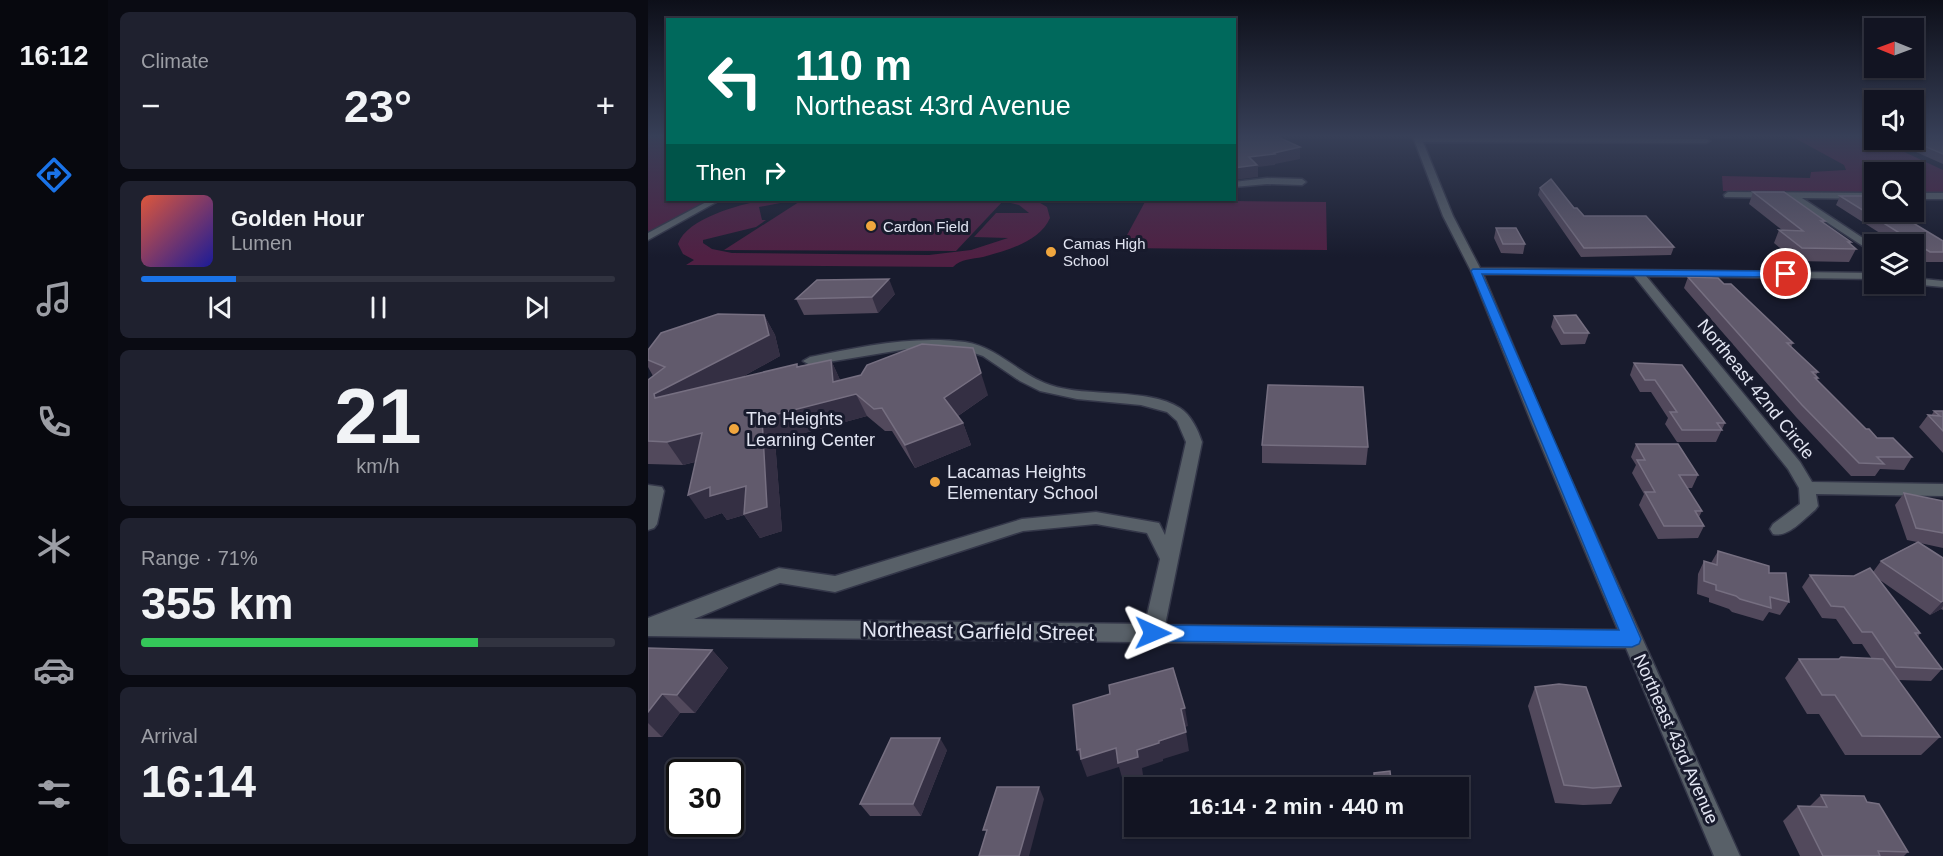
<!DOCTYPE html>
<meta charset="utf-8">
<style>
:root{--surface:#121422;--page:#1f212f;--text:#f1f3f6;--muted:#9c9ea5;--line:#313340;--accent:#1a73e8}
body{margin:0;font-family:Arial,sans-serif;background:var(--page);color:var(--text);height:100vh;display:flex;flex-direction:column;font-size:22px;white-space:nowrap}
*{box-sizing:border-box;margin:0}
p{font-size:20px;color:var(--muted)}
.icon{flex:none;width:33px;height:33px;fill:none;stroke:currentColor;stroke-width:2;stroke-linecap:round;stroke-linejoin:round}
.map{position:relative;flex:1;overflow:hidden}
.side{display:flex;flex-direction:column;gap:12px;padding:12px;background:#0a0b13;width:540px}
.side>*{flex:none}
.hud{position:absolute;left:18px;top:18px;width:570px;height:183px;border-radius:0px;box-shadow:0 2px 4px #0004,0 0 0 2px var(--line);background:#00695c;color:#fff;overflow:hidden}
.needle{width:39px;rotate:271deg}
.controls{position:absolute;left:1216px;top:18px;display:grid;gap:12px}
.controls a{display:grid;place-items:center;width:60px;height:60px;border-radius:0px;background:var(--surface);box-shadow:0 2px 4px #0004,0 0 0 2px var(--line);font-size:30px}
.speed{position:absolute;left:18px;top:759px;display:flex;gap:12px;font-size:30px;font-weight:700;text-align:center}
.speed>*{display:grid;place-content:center;width:78px;height:78px;border-radius:50%;background:var(--surface);box-shadow:0 2px 4px #0004,0 0 0 2px var(--line);line-height:1}
.speed .limit{border:3px solid #111;border-radius:9px;background:#fff;color:#111}
.pin{position:absolute;display:grid;place-items:center;width:51px;height:51px;color:#fff;margin:-26px;border:3px solid #fff;border-radius:50%;box-shadow:0 2px 6px #0007}
.me{position:absolute;width:66px;margin:-33px;rotate:91deg;stroke-linejoin:round;filter:drop-shadow(0 0 4px #0008)}
.turn{display:flex;align-items:center;gap:21px;height:126px;padding:0 30px;font-size:27px}
.turn .icon{width:78px;height:78px;stroke-width:2.5}
.turn b{display:block;font-size:42px;line-height:51px}
.then{display:flex;align-items:center;height:57px;padding:0 30px;background:#0003;gap:12px;font-size:22px}
.big{font-size:45px;font-weight:600;line-height:1.1}
.side .card{flex:1;display:flex;flex-direction:column;justify-content:center;gap:9px;min-width:0;padding:0 21px;border-radius:9px;background:var(--page)}
.side .dial{align-items:center;gap:0}
.dial b{font-size:78px;line-height:1}
.song{display:flex;align-items:center;gap:18px}
.cover{width:72px;height:72px;border-radius:9px;background:linear-gradient(135deg,hsl(10 70% 55%),hsl(240 70% 35%))}
.played{height:6px;border-radius:3px;background:linear-gradient(90deg,var(--accent) 20%,var(--line) 20%)}
.keys{display:flex;justify-content:space-around;direction:ltr}
.heat{display:flex;justify-content:space-between;align-items:center;font-size:33px;direction:ltr}
.charge{height:9px;border-radius:4px;background:linear-gradient(90deg,#34c759 71%,var(--line) 0)}
.trip{position:absolute;left:476px;top:777px;width:345px;height:60px;border-radius:0px;background:var(--surface);box-shadow:0 2px 4px #0004,0 0 0 2px var(--line);font-weight:600;line-height:60px;text-align:center}
main{display:flex;flex:1;min-height:0}
.dock{display:flex;flex-direction:column;width:108px;justify-content:space-around;align-items:center;background:#07080e;color:var(--muted)}
.dock .icon{width:42px;height:42px}
.dock .current{color:var(--accent)}
.dock b{font-size:27px;color:var(--text)}
.map>svg:first-child{display:block}
.green{fill:#502043}
.lines{fill:none;stroke-linecap:round;stroke-linejoin:round}
.minor-casing{stroke:#343749;stroke-width:3}
.minor{fill:#586068;fill-rule:evenodd}
.wall{fill:#52495c}
.shaded-wall{fill:#342f43}
.building{fill:#615a6c;stroke:#766f81;stroke-width:1.5}
.route{fill:#1a73e8;stroke:#114b97;stroke-width:1.5}
.poi-dot{fill:#f0a63e;stroke:#181b2d;stroke-width:2}
.labels{text-anchor:middle;dominant-baseline:central;stroke-width:6;stroke-linejoin:round;paint-order:stroke}
.far-poi-label{font-size:15px;fill:#e2e5f2;stroke:#181b2d;text-anchor:start}
.street-label{font-size:18px;fill:#e2e5f2;stroke:#181b2d}
.poi-label{font-size:18px;fill:#e2e5f2;stroke:#181b2d;text-anchor:start}
.near-street-label{font-size:21px;fill:#e2e5f2;stroke:#181b2d}
</style>
<main>
<nav class="dock">
<b>16:12</b>
<svg class="icon current" aria-label="directions" viewBox="0 0 24 24"><path d="M12 3l9 9-9 9-9-9zM9 14v-3h6M13 9l2 2-2 2"/></svg>
<svg class="icon" aria-label="music" viewBox="0 0 24 24"><path d="M9 18V5l10-2v13"/><circle cx="6" cy="18" r="3"/><circle cx="16" cy="16" r="3"/></svg>
<svg class="icon" aria-label="phone" viewBox="0 0 24 24"><path d="M5 4h4l2 5-3 2q2 4 5 5l2-3 5 2v4C11 20 4 13 5 4z"/></svg>
<svg class="icon" aria-label="climate" viewBox="0 0 24 24"><path d="M12 3v18M4 7l16 10M4 17L20 7"/></svg>
<svg class="icon" aria-label="car" viewBox="0 0 24 24"><path d="M5 17H2v-5l4-1 3-4h7l3 4 3 1v5h-3M9 17h6M6 11h13"/><circle cx="7" cy="17" r="2"/><circle cx="17" cy="17" r="2"/></svg>
<svg class="icon" aria-label="filters" viewBox="0 0 24 24"><path d="M4 7h16M4 17h16"/><circle cx="9" cy="7" r="2"/><circle cx="15" cy="17" r="2"/></svg>
</nav>
<section class="side">
<div class="card"><p>Climate</p>
<div class="heat"><a>−</a><b class="big">23°</b><a>+</a></div>
</div>
<div class="card">
<div class="song"><i class="cover"></i><div><b>Golden Hour</b><p>Lumen</p></div></div>
<div class="played"></div>
<div class="keys"><svg class="icon" aria-label="previous" viewBox="0 0 24 24"><path d="M18 5L8 12l10 7zM5 5v14"/></svg><svg class="icon" aria-label="pause" viewBox="0 0 24 24"><path d="M8 5v14M16 5v14"/></svg><svg class="icon" aria-label="next" viewBox="0 0 24 24"><path d="M6 5l10 7-10 7zM19 5v14"/></svg></div>
</div>
<div class="card dial"><b>21</b><p>km/h</p></div>
<div class="card"><p>Range · 71%</p><b class="big">355 km</b><div class="charge"></div></div>
<div class="card"><p>Arrival</p><b class="big">16:14</b></div>
</section>
<div class="map">
<svg width="1295" height="856" viewBox="0 0 1295 856">
<rect width="100%" height="100%" fill="#181b2d"/>
<!-- green -->
<g class="green">
<polygon points="0,137 19,137 20,200 63,200 0,235"/>
<polygon points="1145,137 1224,137 1295,170 1295,193 1266,193 1266,172 1227,172 1227,193 1075,191 1074,176 1162,178 1163,172 1198,170 1196,165"/>
<path d="M115,200h33l-37,7 3,13h4l-10,7 -53,13v3l9,6 20,4 197,2 42,-5 37,-12 -34,-1 22,-24h33l-10,-8 -21,-5h37l12,7 3,11c-10,24 -45,33 -67,39 -11,2 -22,2 -30,10l-267,-2 8,-5 -11,-6 -5,-10c9,-26 61,-39 85,-44z"/>
<polygon points="154,200 355,201 308,251 76,250"/>
<polygon points="498,200 678,202 679,250 472,248"/>
</g>
<g class="lines">
<defs>
<g id="minor">
<path d="M765,137l293,2 4,2 -4,2 -283,-1 30,74 27,52 395,5v6l-229,-3 154,186 12,20 131,2v12l-127,-2 2,12 -3,4c-11,9 -27,28 -42,24l-3,-5 3,-5 27,-20 -1,-16 -11,-19 -154,-193 -151,-2 63,150 194,432h-26l-88,-208 -978,-12v-18l131,-50 56,8 187,-57 74,-7 63,11 6,12 21,-93 -9,-21 -10,-9 -26,-7 -64,-6 -37,-8 -20,-10 -37,-25 -18,-6 -58,-1 -97,16 -7,-4 7,-4c50,-10 103,-22 155,-15 33,5 53,32 85,43 38,13 97,2 130,23 11,7 18,22 22,34l-37,183 453,5 -86,-206 -61,-153 -28,-55zM448,524l51,9 13,26 -15,65 -451,-5 86,-36 55,9 188,-61z"/>
<polygon points="619,178 654,179 658,182 654,185 619,184 586,187 586,182"/>
<polygon points="1080,192 1227,193 1227,199 1154,198 1227,246 1227,254 1142,198 1077,197 1076,195"/>
<rect x="1266" y="193" width="29" height="6"/>
<polygon points="62,200 72,200 0,240 0,233"/>
<polygon points="1266,278 1295,281 1295,287 1263,284 1266,284"/>
<polygon points="0,485 14,487 16,491 9,524 6,528 0,530"/>
</g>
</defs>
<!-- minor casing -->
<use href="#minor" class="minor-casing"/>
<!-- minor -->
<use href="#minor" class="minor"/>
</g>
<!-- wall -->
<g class="wall">
<polygon points="1062,137 1084,137 1084,138"/>
<polygon points="1295,137 1295,164 1241,140 1266,140"/>
<polygon points="892,188 926,208 936,216 1026,247 1023,255 933,257 890,195"/>
<polygon points="1105,192 1177,221 1176,223 1203,242 1202,244 1208,249 1201,262 1148,261 1126,243 1131,230 1134,230 1101,204"/>
<polygon points="1192,196 1295,241 1295,262 1276,262 1266,256 1266,244 1249,244 1188,205"/>
<polygon points="848,228 877,244 875,254 853,253 846,238"/>
<polygon points="1040,277 1076,284 1145,343 1143,347 1170,372 1168,375 1170,378 1169,380 1218,429 1229,438 1264,457 1256,470 1232,469 1227,476 1203,476 1148,417 1036,288"/>
<polygon points="247,294 230,313 156,315 148,299"/>
<polygon points="116,315 127,335 132,356 94,377 183,360 192,380 340,395 310,416 315,423 323,445 267,468 244,431 237,431 219,416 127,441 134,531 112,538 96,515 79,520 74,513 57,519 47,462 35,465 0,464 0,380 5,376 0,367 0,350"/>
<polygon points="906,316 941,333 937,344 913,345 903,327"/>
<polygon points="986,363 1077,423 1068,442 1029,442 1017,424 1020,418 1003,392 992,392 982,375"/>
<polygon points="1286,411 1295,411 1295,453 1271,427 1280,415 1283,416"/>
<polygon points="988,444 1050,475 1044,488 1039,488 1054,511 1051,517 1056,526 1050,538 1010,539 991,505 996,494 984,473 988,465 983,457"/>
<polygon points="614,445 720,447 718,465 614,463"/>
<polygon points="1256,493 1295,501 1295,548 1272,543 1295,558 1295,610 1293,609 1282,615 1229,578 1272,633 1270,637 1294,669 1283,681 1250,680 1292,737 1273,755 1197,755 1171,714 1159,714 1137,678 1151,659 1224,659 1214,644 1205,644 1188,619 1174,618 1154,587 1162,575 1206,576 1225,572 1233,561 1269,542 1259,540 1247,505"/>
<polygon points="1070,551 1121,573 1141,602 1132,615 1121,612 1115,621 1084,612 1081,609 1061,602 1061,598 1049,594 1050,574 1056,561 1063,563"/>
<polygon points="0,648 64,650 80,668 47,713 32,713 14,737 0,737"/>
<polygon points="887,687 973,786 963,804 935,805 907,803 880,706"/>
<polygon points="299,750 273,816 222,816 212,804"/>
<polygon points="726,773 744,788 726,788 725,779"/>
<polygon points="1173,795 1219,802 1260,852 1256,856 1152,856 1135,821 1150,806 1162,806"/>
</g>
<!-- shaded-wall -->
<g class="shaded-wall">
<polygon points="652,147 652,159 627,164 627,165 610,167 610,177 586,180 586,168 601,157"/>
<polygon points="241,279 247,294 230,313 224,297"/>
<polygon points="116,315 127,335 132,356 21,417 7,398 6,394"/>
<polygon points="325,348 340,395 304,420 296,398"/>
<polygon points="183,360 193,382 208,394 219,416 127,441 134,531 112,538 96,515 79,520 74,513 57,519 40,495 62,487 98,486 114,418 185,382"/>
<polygon points="315,423 323,445 267,468 257,445"/>
<polygon points="54,433 69,456 35,465 19,442"/>
<polygon points="1295,601 1295,606 1293,609 1282,615"/>
<polygon points="64,650 80,668 47,713 29,695"/>
<polygon points="14,694 32,713 14,737 0,723 0,712"/>
<polygon points="537,708 540,726 537,727 533,709"/>
<polygon points="538,732 541,751 515,759 515,761 494,768 495,775 475,781 471,767 439,777 429,750 468,748 489,750 511,741"/>
<polygon points="292,738 299,750 273,816 265,804"/>
<polygon points="391,787 396,799 381,856 371,856"/>
</g>
<!-- building -->
<g class="building">
<polygon points="586,137 630,137 652,147 626,153 627,154 601,157 609,165 586,168"/>
<polygon points="1266,137 1295,137 1295,154 1262,140 1266,140"/>
<polygon points="903,179 926,208 929,208 936,216 998,216 1026,247 936,248 892,188"/>
<polygon points="1105,192 1136,192 1177,221 1173,221 1203,242 1200,242 1208,249 1154,248 1131,230 1155,231"/>
<polygon points="1192,196 1221,196 1227,200 1227,212 1247,212 1295,241 1295,252 1282,252"/>
<polygon points="848,228 868,228 877,244 855,244"/>
<polygon points="1040,277 1070,278 1076,284 1083,284 1145,343 1139,343 1170,372 1164,372 1170,378 1167,378 1218,429 1221,429 1229,438 1245,438 1264,457 1229,457 1236,464 1211,463 1154,405"/>
<polygon points="241,279 224,297 148,299 169,280"/>
<polygon points="70,314 116,315 121,335 6,394 7,398 149,364 149,367 183,360 185,382 213,375 219,365 274,344 325,348 333,373 296,398 315,423 257,445 234,408 226,409 208,394 114,418 119,507 96,514 98,486 62,496 62,487 40,495 54,433 19,442 0,441 0,380 17,367 0,360 0,350 13,333"/>
<polygon points="928,315 941,333 916,333 906,316"/>
<polygon points="986,363 1034,365 1077,423 1069,423 1074,430 1034,430 1022,412 1029,412 1007,380 997,380"/>
<polygon points="620,385 715,387 720,447 614,445"/>
<polygon points="1286,411 1295,411 1295,431 1280,415 1292,416"/>
<polygon points="988,444 1030,444 1050,475 1031,475 1054,511 1047,511 1056,526 1016,526 997,492 1007,492 989,460 997,460"/>
<polygon points="1256,493 1295,501 1295,533 1268,528"/>
<polygon points="1270,542 1295,558 1295,601 1293,602 1233,561"/>
<polygon points="1070,551 1121,566 1121,573 1138,573 1141,602 1122,597 1123,608 1092,599 1088,596 1068,590 1068,585 1056,581 1056,561 1069,565"/>
<polygon points="1222,568 1272,633 1267,633 1294,669 1248,667 1224,632 1214,632 1196,607 1183,606 1162,575 1206,576"/>
<polygon points="0,648 64,650 29,695 14,694 0,712"/>
<polygon points="1193,657 1235,659 1292,737 1214,736 1187,695 1174,695 1151,659 1191,659"/>
<polygon points="525,668 537,708 533,709 538,732 511,741 511,743 489,750 490,757 470,763 468,748 433,759 432,749 429,750 425,705 462,694 461,685"/>
<polygon points="911,684 938,687 973,786 945,788 916,785 887,687"/>
<polygon points="243,738 292,738 265,804 212,804"/>
<polygon points="742,771 744,788 727,788 726,773"/>
<polygon points="349,787 391,787 371,856 331,856 339,830 335,830"/>
<polygon points="1173,795 1216,796 1219,802 1231,804 1260,852 1230,851 1232,856 1175,856 1150,806 1179,807"/>
</g>
<!-- sky -->
<linearGradient id="sky" x2="0" y2="1"><stop stop-color="#0d0f19"/><stop offset="0.53" stop-color="#373f57"/><stop offset="1" stop-color="#373f57" stop-opacity="0"/></linearGradient>
<rect width="1295" height="257" fill="url(#sky)"/>
<!-- route -->
<polygon class="route" points="825,269 1138,271 1143,274 1138,277 834,274 993,639 991,644 984,647 505,641 498,638 496,633 498,627 505,625 971,630 823,271"/>
<!-- markers -->
<g class="poi-dot">
<circle cx="223" cy="226" r="6"/>
<circle cx="403" cy="252" r="6"/>
<circle cx="86" cy="429" r="6"/>
<circle cx="287" cy="482" r="6"/>
</g>
<g class="labels">
<!-- far-poi labels -->
<g class="far-poi-label">
<text x="235" y="226">Cardon Field</text>
<text x="415" y="243">Camas High<tspan x="415" dy="17">School</tspan></text>
</g>
<!-- street labels -->
<g class="street-label">
<text transform="translate(1108 389) rotate(51)">Northeast 42nd Circle</text>
<text transform="translate(1028 739) rotate(66)">Northeast 43rd Avenue</text>
</g>
<!-- poi labels -->
<g class="poi-label">
<text x="98" y="419">The Heights<tspan x="98" dy="21">Learning Center</tspan></text>
<text x="299" y="472">Lacamas Heights<tspan x="299" dy="21">Elementary School</tspan></text>
</g>
<!-- near-street labels -->
<g class="near-street-label">
<text transform="translate(330 631) rotate(1)">Northeast Garfield Street</text>
</g>
</g>
</svg>
<div class="controls">
<a><svg class="needle" viewBox="-14 -14 28 28"><path d="M0-13l5 13h-10z" fill="#e53935"/><path d="M0 13l5-13h-10z" fill="#9c9ea5"/></svg></a>
<a><svg class="icon" aria-label="sound" viewBox="0 0 24 24"><path d="M4 9h4l5-4v14l-5-4H4zM17 9q2 3 0 6"/></svg></a>
<a><svg class="icon" aria-label="search" viewBox="0 0 24 24"><circle cx="10" cy="10" r="6"/><path d="M15 15l6 6"/></svg></a>
<a><svg class="icon" aria-label="layers" viewBox="0 0 24 24"><path d="M12 4l9 5-9 5-9-5zM3 14l9 5 9-5"/></svg></a>
</div>
<div class="speed"><div class="limit">30</div></div>
<div class="pin" style="left:1138px;top:274px;background:#d93025"><svg class="icon" aria-label="arrive" viewBox="0 0 24 24"><path d="M6 21V4h12l-3 4 3 4H6"/></svg></div>
<svg class="me" style="left:505px;top:633px" viewBox="-20 -20 40 40"><path d="M0-17L14 15 0 8-14 15z" fill="#1a73e8" stroke="#fff" stroke-width="4"/></svg>
<div class="trip">16:14 · 2 min · 440 m</div>
<div class="hud">
<div class="turn"><svg class="icon" aria-label="left" viewBox="0 0 24 24"><path d="M17 20v-9H6M10 6l-5 5 5 5"/></svg><div><b>110 m</b>Northeast 43rd Avenue</div></div>
<div class="then">Then<svg class="icon" aria-label="right" viewBox="0 0 24 24"><path d="M7 20v-9h11M14 6l5 5-5 5"/></svg></div>
</div>
</div>
</main>
